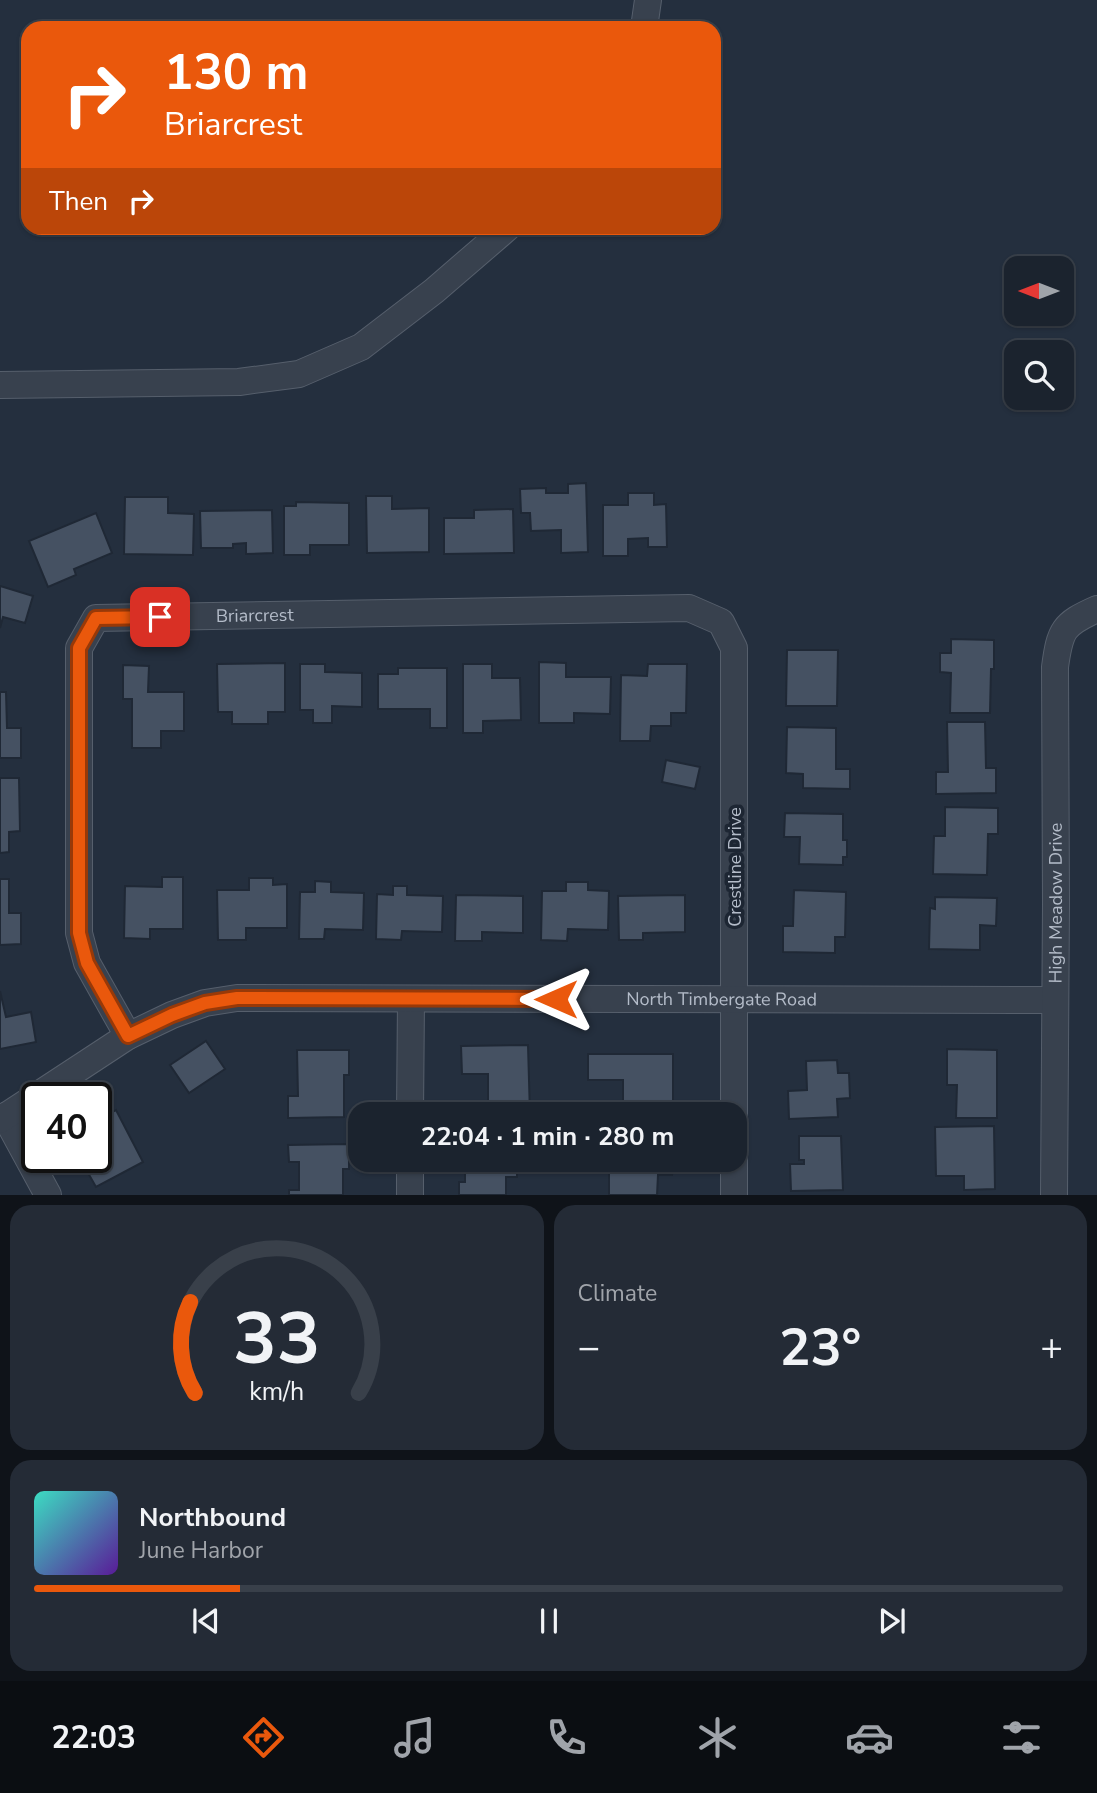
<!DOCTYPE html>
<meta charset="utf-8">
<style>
:root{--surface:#1b232e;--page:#242b36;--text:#f1f3f6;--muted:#a0a4aa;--line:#39404a;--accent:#ea580c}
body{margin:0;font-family:"Nunito Sans",sans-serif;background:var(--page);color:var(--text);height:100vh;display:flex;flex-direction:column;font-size:26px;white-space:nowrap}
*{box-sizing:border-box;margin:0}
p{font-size:23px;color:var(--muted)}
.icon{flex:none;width:38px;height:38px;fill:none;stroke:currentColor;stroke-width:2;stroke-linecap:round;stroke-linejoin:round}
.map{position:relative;height:1195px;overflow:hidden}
.details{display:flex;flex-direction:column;gap:10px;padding:10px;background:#0f1319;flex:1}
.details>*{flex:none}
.banner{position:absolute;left:21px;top:21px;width:700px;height:214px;border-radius:21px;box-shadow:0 2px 5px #0004,0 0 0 2px var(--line);background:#ea580c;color:#fff;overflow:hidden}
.needle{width:46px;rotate:270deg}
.fabs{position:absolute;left:1004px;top:256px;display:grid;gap:14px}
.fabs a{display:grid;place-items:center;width:70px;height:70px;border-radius:14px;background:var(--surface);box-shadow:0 2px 5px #0004,0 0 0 2px var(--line);font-size:35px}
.speed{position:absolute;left:21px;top:1082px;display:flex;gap:14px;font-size:35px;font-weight:700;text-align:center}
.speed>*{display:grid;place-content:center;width:91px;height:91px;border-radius:50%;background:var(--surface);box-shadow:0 2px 5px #0004,0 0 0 2px var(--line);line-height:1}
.speed .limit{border:4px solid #111;border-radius:10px;background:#fff;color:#111}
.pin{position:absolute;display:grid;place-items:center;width:60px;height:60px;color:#fff;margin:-30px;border-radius:14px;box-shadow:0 4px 10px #0006}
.me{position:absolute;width:77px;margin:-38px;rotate:270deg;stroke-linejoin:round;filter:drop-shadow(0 0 5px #0008)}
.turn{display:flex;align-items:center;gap:24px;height:147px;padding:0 28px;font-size:32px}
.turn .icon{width:91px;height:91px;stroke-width:2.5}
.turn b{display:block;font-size:49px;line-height:60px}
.then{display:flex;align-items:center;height:66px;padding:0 28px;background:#0003;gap:14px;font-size:26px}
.big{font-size:52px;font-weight:700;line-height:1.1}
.details .card{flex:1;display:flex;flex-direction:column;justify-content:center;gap:10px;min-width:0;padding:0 24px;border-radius:21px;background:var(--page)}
.details .dial{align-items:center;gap:0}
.dial svg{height:182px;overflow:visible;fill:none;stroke:var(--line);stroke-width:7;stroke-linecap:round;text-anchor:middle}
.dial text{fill:var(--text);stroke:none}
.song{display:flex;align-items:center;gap:21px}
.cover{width:84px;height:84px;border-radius:10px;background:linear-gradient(135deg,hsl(170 70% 55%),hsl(270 70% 35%))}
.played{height:7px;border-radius:4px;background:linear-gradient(90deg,var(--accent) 20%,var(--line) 20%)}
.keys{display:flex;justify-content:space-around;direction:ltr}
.heat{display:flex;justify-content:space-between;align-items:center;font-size:38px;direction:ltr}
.details .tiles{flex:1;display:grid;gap:10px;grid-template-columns:1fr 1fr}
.card:last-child{grid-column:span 2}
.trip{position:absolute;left:348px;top:1102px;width:399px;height:70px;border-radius:21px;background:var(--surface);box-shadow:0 2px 5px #0004,0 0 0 2px var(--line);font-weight:700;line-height:70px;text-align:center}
.tab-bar{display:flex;height:112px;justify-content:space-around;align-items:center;background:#0b0e12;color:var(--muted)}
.tab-bar .icon{width:49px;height:49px}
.tab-bar .on{color:var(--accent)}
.tab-bar b{font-size:32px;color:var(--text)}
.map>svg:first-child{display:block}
.building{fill:#455162;stroke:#1f2835;stroke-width:2}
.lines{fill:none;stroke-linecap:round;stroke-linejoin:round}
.minor-casing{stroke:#565f6c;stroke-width:28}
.minor{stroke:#38414e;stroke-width:26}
.route-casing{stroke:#983908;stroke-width:18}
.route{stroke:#ea580c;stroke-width:12}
.labels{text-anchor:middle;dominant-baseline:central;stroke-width:7;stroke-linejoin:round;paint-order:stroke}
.street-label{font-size:18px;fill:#b4bcc9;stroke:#1d2633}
</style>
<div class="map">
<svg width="1097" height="1195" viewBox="0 0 1097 1195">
<rect width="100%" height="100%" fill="#242f3e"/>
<!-- building -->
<g class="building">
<polygon points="586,483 588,552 561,553 561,530 531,531 530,513 521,513 520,489 546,488 546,493 568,493 568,484"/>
<polygon points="628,493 654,493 654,505 666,504 667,547 648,547 648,538 628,539 628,556 603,556 603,505 628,505"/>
<polygon points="366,496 392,496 392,509 429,508 429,552 367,553"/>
<polygon points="125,497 168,497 168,513 194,514 193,555 124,554"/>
<polygon points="296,502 349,503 349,545 310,545 310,555 284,555 284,506 296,506"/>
<polygon points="513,509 514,553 444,554 444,518 474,518 474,510"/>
<polygon points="272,510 273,553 246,554 246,543 233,544 233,548 201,548 200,511"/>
<polygon points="96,513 112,553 74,569 76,575 48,587 29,541"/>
<polygon points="0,586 33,596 25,623 3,617 0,628"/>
<polygon points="951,639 994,640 994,669 991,669 990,713 950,713 951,673 940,672 940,653 951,653"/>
<polygon points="787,650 838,650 837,706 786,706"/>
<polygon points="539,662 566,663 566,677 611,677 610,714 574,713 574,723 539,723"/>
<polygon points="285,663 285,712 268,712 268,724 232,724 232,712 218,712 217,664"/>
<polygon points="300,664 325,664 325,672 362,673 362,707 332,706 332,723 313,723 313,710 300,710"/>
<polygon points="463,664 492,664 492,678 520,678 521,720 483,721 483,733 463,733"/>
<polygon points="648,664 687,664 686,713 671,713 671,726 651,726 650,741 620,741 621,675 647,676"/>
<polygon points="123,665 149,666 148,692 184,692 184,731 161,731 161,748 132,748 132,699 123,699"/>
<polygon points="398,668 447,668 447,728 430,728 430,709 378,709 378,674 398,674"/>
<polygon points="0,692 6,692 7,728 21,728 21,758 0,758"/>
<polygon points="947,722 985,722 986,768 996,768 996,793 936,794 936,772 948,772"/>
<polygon points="787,727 836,728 836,769 850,769 850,789 803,788 803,774 786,773"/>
<polygon points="666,760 700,767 695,789 662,782"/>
<polygon points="0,778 19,778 20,831 9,832 9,852 0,853"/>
<polygon points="945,807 998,808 998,834 988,834 987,875 933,874 934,836 945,836"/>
<polygon points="785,813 843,814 843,840 847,840 847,857 843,857 843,865 799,864 800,837 784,837"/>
<polygon points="162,877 183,877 183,929 150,929 150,939 124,938 125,886 162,887"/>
<polygon points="249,878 273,878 273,885 287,884 287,928 246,928 246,940 218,940 217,890 249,890"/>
<polygon points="0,879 9,879 9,913 21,913 21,944 0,945"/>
<polygon points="315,881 331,882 331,892 364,893 363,930 325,929 324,939 299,939 300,892 315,892"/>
<polygon points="566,882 588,882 588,890 609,891 608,930 568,929 567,941 541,940 542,891 566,891"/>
<polygon points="393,886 407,886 407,895 443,896 442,932 402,931 401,940 376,939 377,894 393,895"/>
<polygon points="794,890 846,892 845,937 835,937 835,953 783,952 783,926 793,926"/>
<polygon points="456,895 523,896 523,933 482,932 482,941 455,941"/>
<polygon points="685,895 685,932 643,933 643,940 619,940 618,896"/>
<polygon points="935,897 997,898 996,926 980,925 980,950 929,949 930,908 935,909"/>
<polygon points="0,991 6,1017 31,1012 36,1042 0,1049"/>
<polygon points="206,1041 225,1069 189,1093 170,1065"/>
<polygon points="528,1045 530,1115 488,1115 488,1074 462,1074 461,1046"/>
<polygon points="947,1049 997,1050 997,1118 956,1118 957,1085 947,1085"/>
<polygon points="297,1050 349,1050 349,1075 344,1075 344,1117 288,1118 288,1096 298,1096"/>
<polygon points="588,1054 673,1054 673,1113 623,1114 623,1080 588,1080"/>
<polygon points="837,1060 838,1073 849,1073 850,1098 837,1099 838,1117 789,1119 788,1091 807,1090 806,1061"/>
<polygon points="116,1110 143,1162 96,1187 79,1157 96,1157 96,1120"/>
<polygon points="994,1126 995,1189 964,1190 964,1176 936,1176 935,1127"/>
<polygon points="799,1136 841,1136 843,1190 791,1191 790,1164 804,1164 804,1160 799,1160"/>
<polygon points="349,1144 349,1169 343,1169 343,1195 289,1195 289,1190 299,1190 299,1162 289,1162 288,1145"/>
<polygon points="465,1160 517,1160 517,1177 506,1177 506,1195 459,1195 459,1182 465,1182"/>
<polygon points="609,1160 673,1160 672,1175 658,1175 657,1195 609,1195"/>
</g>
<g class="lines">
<defs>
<g id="minor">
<polyline points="644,28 648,0"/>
<polyline points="0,385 239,382 299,374 361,347 434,291 507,228"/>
<path id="s1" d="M128,1036l-41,-73 -8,-30v-285l17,-30 593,-10 32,14 13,26v467"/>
<polyline points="410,1115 411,999"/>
<polyline points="5,1116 48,1195"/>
<path id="s2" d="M0,1120l128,-84 44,-21 33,-12 32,-5 818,2"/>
<polyline points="410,1195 410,1160"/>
<polyline points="734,1195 734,1160"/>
<path id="s3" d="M1054,1195l2,-291 -1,-237c5,-37 8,-43 42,-58"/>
</g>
</defs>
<!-- minor casing -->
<use href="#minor" class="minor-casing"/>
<!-- minor -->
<use href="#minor" class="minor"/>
</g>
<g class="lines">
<defs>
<polyline id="route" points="160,617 96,618 79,648 79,933 87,963 128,1036 172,1015 205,1003 237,998 556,999"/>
</defs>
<!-- route casing -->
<use href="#route" class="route-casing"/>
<!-- route -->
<use href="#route" class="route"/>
</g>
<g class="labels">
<!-- street labels -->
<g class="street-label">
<text stroke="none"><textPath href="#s1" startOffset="593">Briarcrest</textPath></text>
<text transform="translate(735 867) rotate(-90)">Crestline Drive</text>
<text stroke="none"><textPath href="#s3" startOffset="292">High Meadow Drive</textPath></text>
<text stroke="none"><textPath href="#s2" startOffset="754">North Timbergate Road</textPath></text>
</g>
</g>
</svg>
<div class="fabs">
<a><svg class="needle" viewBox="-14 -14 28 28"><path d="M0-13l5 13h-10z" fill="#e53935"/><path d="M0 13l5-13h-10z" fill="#a0a4aa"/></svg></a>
<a><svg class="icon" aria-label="search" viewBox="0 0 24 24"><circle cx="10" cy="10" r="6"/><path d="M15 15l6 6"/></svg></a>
</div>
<div class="speed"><div class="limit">40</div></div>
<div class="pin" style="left:160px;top:617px;background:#d93025"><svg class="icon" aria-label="arrive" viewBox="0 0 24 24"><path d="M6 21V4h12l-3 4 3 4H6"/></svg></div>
<svg class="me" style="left:556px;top:999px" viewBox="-20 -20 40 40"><path d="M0-17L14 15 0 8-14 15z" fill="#ea580c" stroke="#fff" stroke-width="4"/></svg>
<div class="trip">22:04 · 1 min · 280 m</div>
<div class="banner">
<div class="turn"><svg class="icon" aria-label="right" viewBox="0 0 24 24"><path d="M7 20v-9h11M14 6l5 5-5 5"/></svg><div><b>130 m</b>Briarcrest</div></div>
<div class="then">Then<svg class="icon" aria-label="right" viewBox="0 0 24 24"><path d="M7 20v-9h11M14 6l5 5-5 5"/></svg></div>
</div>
</div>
<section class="details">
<div class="tiles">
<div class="card dial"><svg viewBox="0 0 100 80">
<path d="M14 69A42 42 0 1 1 86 69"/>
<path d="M14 69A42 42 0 0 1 12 29" stroke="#ea580c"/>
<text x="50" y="56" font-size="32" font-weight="700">33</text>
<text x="50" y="72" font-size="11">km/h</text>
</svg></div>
<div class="card"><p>Climate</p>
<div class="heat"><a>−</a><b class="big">23°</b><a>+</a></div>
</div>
<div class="card">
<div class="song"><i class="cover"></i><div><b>Northbound</b><p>June Harbor</p></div></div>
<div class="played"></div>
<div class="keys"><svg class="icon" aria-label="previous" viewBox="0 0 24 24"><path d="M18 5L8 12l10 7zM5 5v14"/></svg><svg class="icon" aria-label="pause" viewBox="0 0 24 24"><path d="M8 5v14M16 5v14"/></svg><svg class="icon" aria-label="next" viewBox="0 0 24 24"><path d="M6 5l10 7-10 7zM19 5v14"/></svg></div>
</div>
</div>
</section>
<nav class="tab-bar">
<b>22:03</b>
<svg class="icon on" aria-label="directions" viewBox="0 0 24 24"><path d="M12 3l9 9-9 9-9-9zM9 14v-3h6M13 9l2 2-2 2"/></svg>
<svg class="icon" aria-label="music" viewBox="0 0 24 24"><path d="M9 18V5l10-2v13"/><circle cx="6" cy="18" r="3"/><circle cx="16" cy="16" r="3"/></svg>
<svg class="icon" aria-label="phone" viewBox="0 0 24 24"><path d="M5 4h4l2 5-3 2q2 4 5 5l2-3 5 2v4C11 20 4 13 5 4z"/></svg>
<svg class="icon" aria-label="climate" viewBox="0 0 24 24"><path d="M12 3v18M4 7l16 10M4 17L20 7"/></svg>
<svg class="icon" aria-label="car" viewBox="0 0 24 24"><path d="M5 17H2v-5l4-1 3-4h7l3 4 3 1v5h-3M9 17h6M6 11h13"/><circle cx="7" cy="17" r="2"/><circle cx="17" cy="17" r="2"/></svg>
<svg class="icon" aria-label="filters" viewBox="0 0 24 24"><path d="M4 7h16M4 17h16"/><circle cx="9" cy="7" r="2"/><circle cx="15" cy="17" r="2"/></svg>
</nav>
